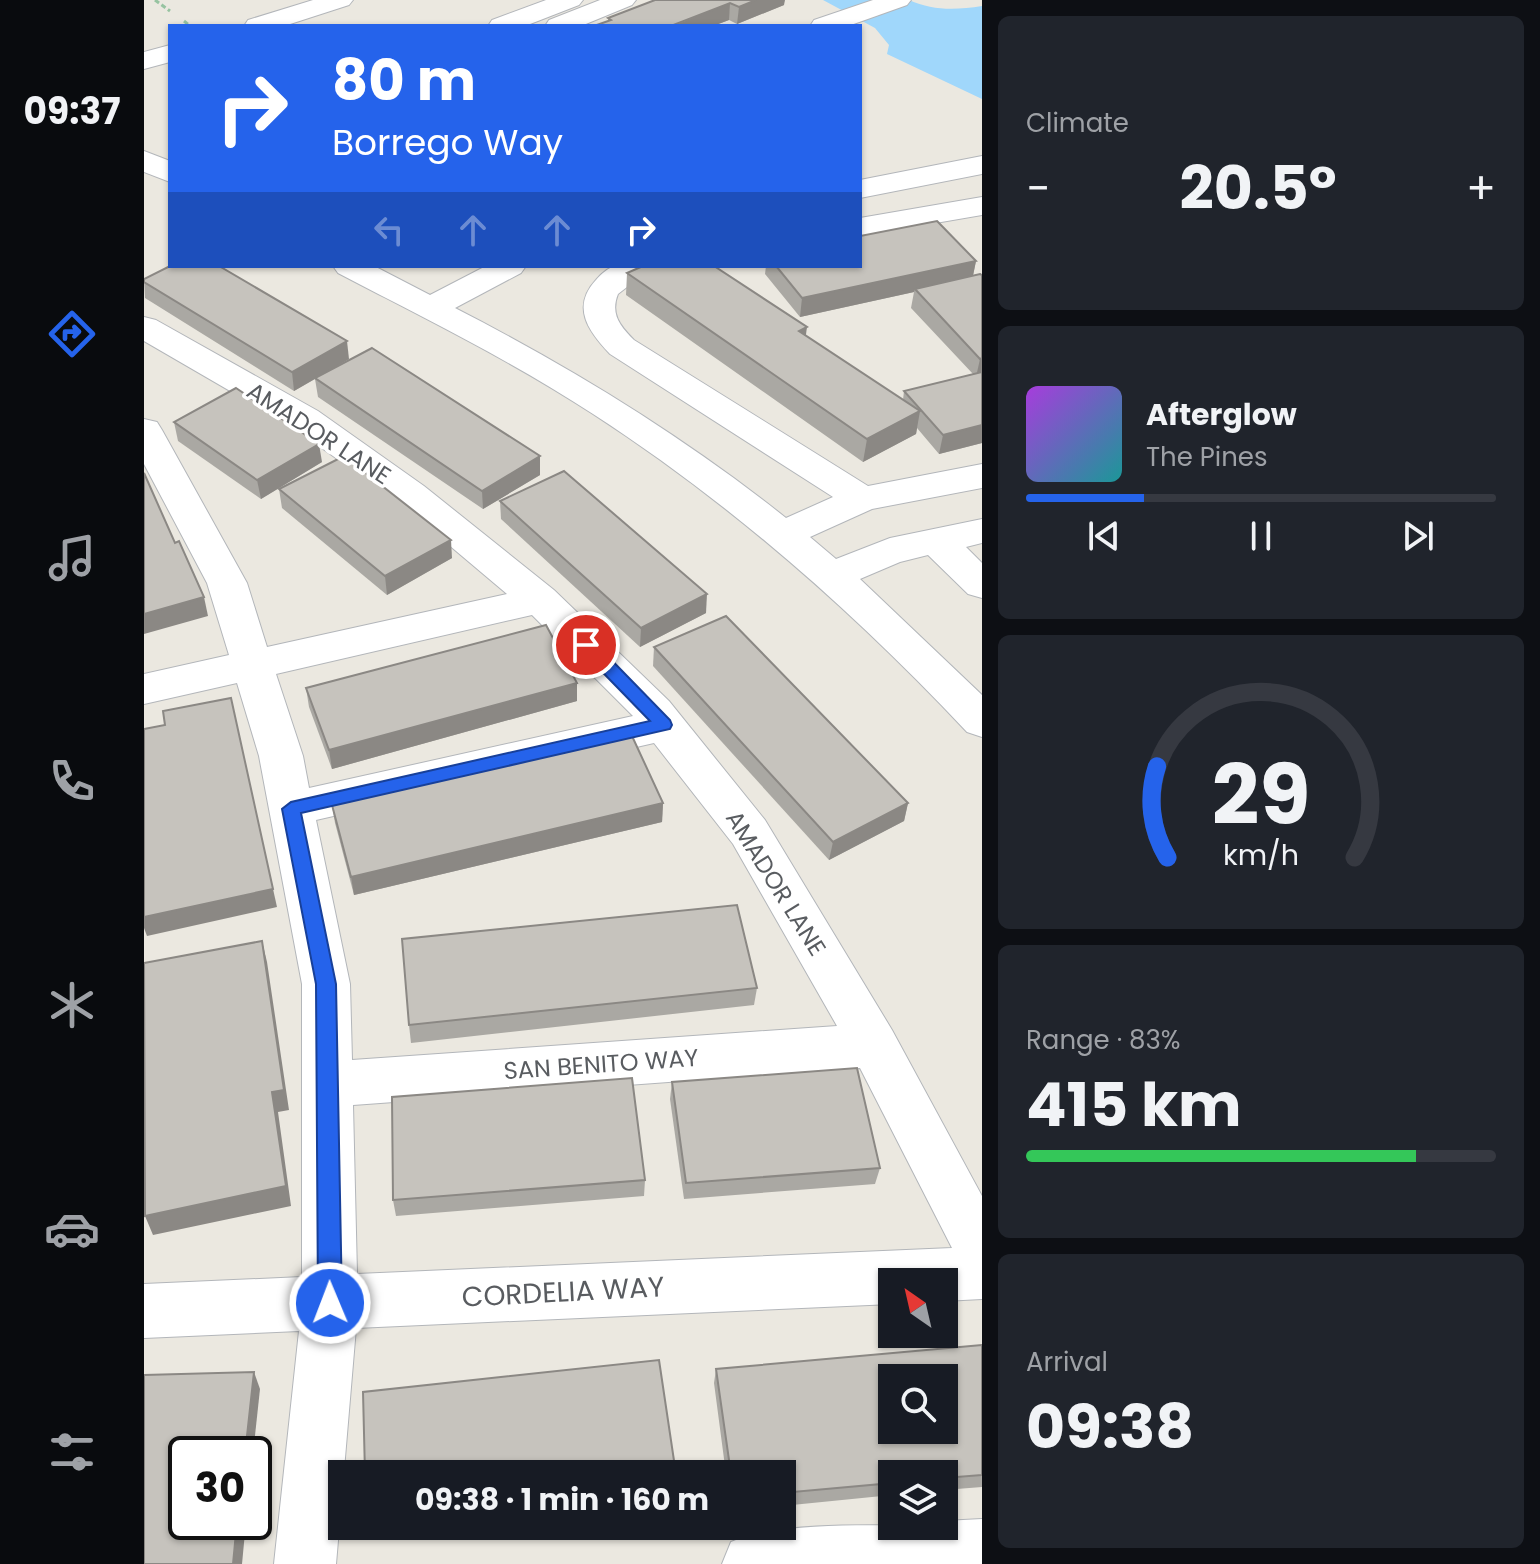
<!DOCTYPE html>
<meta charset="utf-8">
<style>
:root{--surface:#171b24;--page:#20242c;--text:#f1f3f6;--muted:#9ea1a6;--line:#363941;--accent:#2563eb}
body{margin:0;font-family:Poppins,sans-serif;background:var(--page);color:var(--text);height:100vh;display:flex;flex-direction:column;font-size:30px;white-space:nowrap}
*{box-sizing:border-box;margin:0}
p{font-size:26px;color:var(--muted)}
.icon{flex:none;width:44px;height:44px;fill:none;stroke:currentColor;stroke-width:2;stroke-linecap:round;stroke-linejoin:round}
.map{position:relative;flex:1;overflow:hidden}
.sheet{display:flex;flex-direction:column;gap:16px;padding:16px;background:#0d0f14;width:558px}
.sheet>*{flex:none}
.hud{position:absolute;left:24px;top:24px;width:694px;height:244px;border-radius:0px;box-shadow:0 2px 6px #0004;background:#2563eb;color:#fff;overflow:hidden}
.needle{width:52px;rotate:326deg}
.fabs{position:absolute;left:734px;top:1268px;display:grid;gap:16px}
.fabs a{display:grid;place-items:center;width:80px;height:80px;border-radius:0px;background:var(--surface);box-shadow:0 2px 6px #0004;font-size:40px}
.speed{position:absolute;left:24px;top:1436px;display:flex;gap:16px;font-size:40px;font-weight:700;text-align:center}
.speed>*{display:grid;place-content:center;width:104px;height:104px;border-radius:50%;background:var(--surface);box-shadow:0 2px 6px #0004;line-height:1}
.speed .limit{border:4px solid #111;border-radius:12px;background:#fff;color:#111}
.pin{position:absolute;display:grid;place-items:center;width:68px;height:68px;color:#fff;margin:-34px;border:4px solid #fff;border-radius:50%;box-shadow:0 2px 8px #0007}
.me{position:absolute;width:88px;margin:-44px;rotate:359deg;stroke-linejoin:round;filter:drop-shadow(0 0 6px #0008)}
.turn{display:flex;align-items:center;gap:28px;height:168px;padding:0 32px;font-size:36px}
.turn .icon{width:104px;height:104px;stroke-width:2.5}
.turn b{display:block;font-size:56px;line-height:68px}
.lanes{display:flex;align-items:center;height:76px;padding:0 32px;background:#0003;justify-content:center;gap:40px;direction:ltr}
.lanes .off{opacity:.35}
.big{font-size:60px;font-weight:700;line-height:1.1}
.sheet .tile{flex:1;display:flex;flex-direction:column;justify-content:center;gap:12px;min-width:0;padding:0 28px;border-radius:12px;background:var(--page)}
.sheet .dial{align-items:center;gap:0}
.dial svg{height:208px;overflow:visible;fill:none;stroke:var(--line);stroke-width:7;stroke-linecap:round;text-anchor:middle}
.dial text{fill:var(--text);stroke:none}
.song{display:flex;align-items:center;gap:24px}
.cover{width:96px;height:96px;border-radius:12px;background:linear-gradient(135deg,hsl(280 70% 55%),hsl(180 70% 35%))}
.played{height:8px;border-radius:4px;background:linear-gradient(90deg,var(--accent) 25%,var(--line) 25%)}
.keys{display:flex;justify-content:space-around;direction:ltr}
.heat{display:flex;justify-content:space-between;align-items:center;font-size:44px;direction:ltr}
.charge{height:12px;border-radius:6px;background:linear-gradient(90deg,#34c759 83%,var(--line) 0)}
.trip{position:absolute;left:184px;top:1460px;width:468px;height:80px;border-radius:0px;background:var(--surface);box-shadow:0 2px 6px #0004;font-weight:700;line-height:80px;text-align:center}
main{display:flex;flex:1;min-height:0}
.tab-bar{display:flex;flex-direction:column;width:144px;justify-content:space-around;align-items:center;background:#090b0e;color:var(--muted)}
.tab-bar .icon{width:56px;height:56px}
.tab-bar .selected{color:var(--accent)}
.tab-bar b{font-size:36px;color:var(--text)}
.map>svg:first-child{display:block}
.water{fill:#a0d7fb}
.lines{fill:none;stroke-linecap:round;stroke-linejoin:round}
.minor-casing{stroke:#b3b6ba;stroke-width:2}
.path{stroke:#97c3a1;stroke-width:3;stroke-dasharray:5 3;stroke-linecap:butt}
.minor{fill:#fff;fill-rule:evenodd}
.wall{fill:#aaa8a3}
.shaded-wall{fill:#8b8884}
.building{fill:#c6c3bd;stroke:#8b8884;stroke-width:2;fill-rule:evenodd}
.route{fill:#2563eb;stroke:#184099;stroke-width:2}
.labels{text-anchor:middle;dominant-baseline:central;stroke-width:7;stroke-linejoin:round;paint-order:stroke}
.street-label{font-size:24px;fill:#595c60;stroke:#fff}
.near-street-label{font-size:28px;fill:#595c60;stroke:#fff}
</style>
<main>
<nav class="tab-bar">
<b>09:37</b>
<svg class="icon selected" aria-label="directions" viewBox="0 0 24 24"><path d="M12 3l9 9-9 9-9-9zM9 14v-3h6M13 9l2 2-2 2"/></svg>
<svg class="icon" aria-label="music" viewBox="0 0 24 24"><path d="M9 18V5l10-2v13"/><circle cx="6" cy="18" r="3"/><circle cx="16" cy="16" r="3"/></svg>
<svg class="icon" aria-label="phone" viewBox="0 0 24 24"><path d="M5 4h4l2 5-3 2q2 4 5 5l2-3 5 2v4C11 20 4 13 5 4z"/></svg>
<svg class="icon" aria-label="climate" viewBox="0 0 24 24"><path d="M12 3v18M4 7l16 10M4 17L20 7"/></svg>
<svg class="icon" aria-label="car" viewBox="0 0 24 24"><path d="M5 17H2v-5l4-1 3-4h7l3 4 3 1v5h-3M9 17h6M6 11h13"/><circle cx="7" cy="17" r="2"/><circle cx="17" cy="17" r="2"/></svg>
<svg class="icon" aria-label="filters" viewBox="0 0 24 24"><path d="M4 7h16M4 17h16"/><circle cx="9" cy="7" r="2"/><circle cx="15" cy="17" r="2"/></svg>
</nav>
<div class="map">
<svg width="838" height="1564" viewBox="0 0 838 1564">
<rect width="100%" height="100%" fill="#ebe8e0"/>
<!-- water -->
<path class="water" d="M679,0h86c24,11 47,10 73,6v93l-95,-45 2,-9 -14,-17z"/>
<g class="lines">
<defs>
<g id="minor">
<polygon points="169,0 209,0 205,5 140,26 100,26 104,20"/>
<polygon points="402,0 439,0 435,5 381,26 344,26 348,20"/>
<polygon points="456,0 492,0 488,5 437,26 401,26 405,20"/>
<polygon points="729,0 767,0 763,5 704,26 666,26 670,20"/>
<polygon points="26,45 26,62 0,69 0,52"/>
<polygon points="0,151 26,161 26,182 0,172"/>
<polygon points="838,156 838,174 716,198 716,180"/>
<polygon points="838,197 838,215 716,236 716,218"/>
<path d="M189,266h41l56,29 56,-29h40l-5,7 -66,35c117,60 228,128 331,210l47,-21 -223,-143c-22,-23 -39,-47 -14,-74 5,-6 13,-13 20,-14 12,-2 26,0 38,0l-36,28c-8,20 2,32 16,46l234,146 114,-22v24l-110,21 -62,28 26,22 54,-21 92,-19v24l-16,4 16,16v35l-14,-4 -40,-39 -28,7 -40,17 122,116v42l-15,-5c-113,-120 -235,-228 -374,-318 -81,-53 -169,-96 -255,-141z"/>
<path d="M0,317l12,3 162,91 106,75 130,104 115,111 96,119 127,210 90,166v103l-38,2v-19h-52v22l-536,24 -20,236h-62l25,-233 -155,7v-54l158,-7v-293l-43,-228 -22,-73 -93,21v-30l85,-19 -22,-72 -63,-119v-45l13,3 5,8 85,153 20,64 240,-53 -109,-92 -106,-75 -148,-86zM388,615l101,101 -324,72 -6,-32 -27,-82zM510,743l79,101 104,182 -485,34 -2,-76 -34,-164zM716,1068l92,180 -595,26 -4,-169z"/>
<path d="M838,1519v45h-260l9,-22c52,-22 156,-16 213,-16v-5z"/>
</g>
</defs>
<!-- minor casing -->
<use href="#minor" class="minor-casing"/>
<!-- path -->
<g class="path">
<polyline points="11,0 26,11"/>
<polyline points="40,21 46,26"/>
</g>
<!-- minor -->
<use href="#minor" class="minor"/>
</g>
<!-- wall -->
<g class="wall">
<polygon points="511,0 640,5 593,24 585,20 569,26 450,26 464,21 464,18"/>
<polygon points="832,261 829,276 836,274 838,443 795,454 773,428 772,434 719,462 482,295 483,273 662,336 759,400 760,391 829,374 767,308 770,292 656,317 621,274 622,266 716,266"/>
<polygon points="0,279 205,359 190,368 396,456 396,475 339,509 174,397 171,379 150,391 1,298"/>
<polygon points="30,422 178,462 117,499 34,441"/>
<polygon points="135,489 308,558 243,595 138,508"/>
<polygon points="356,501 562,613 496,647 357,519"/>
<polygon points="510,647 764,803 760,821 685,860 509,666"/>
<polygon points="162,688 433,701 188,769 165,707"/>
<polygon points="519,803 518,822 210,895 191,823 188,805"/>
<polygon points="613,988 610,1005 267,1043 265,1025"/>
<polygon points="528,1082 736,1168 731,1184 540,1199 526,1099"/>
<polygon points="501,1180 500,1196 252,1216 249,1200"/>
<polygon points="838,1345 838,1487 800,1490 800,1474 748,1474 748,1495 638,1506 638,1474 582,1474 570,1383 572,1369"/>
<polygon points="224,1526 272,1526 226,1531"/>
</g>
<!-- shaded-wall -->
<g class="shaded-wall">
<polygon points="612,0 641,0 640,5 593,24 595,7"/>
<polygon points="586,3 585,20 569,26 529,26"/>
<polygon points="832,261 828,280 771,289 770,292 656,317 658,298"/>
<polygon points="663,327 660,349 655,331"/>
<polygon points="203,341 205,359 150,391 148,372"/>
<polygon points="838,358 838,376 832,377 836,359"/>
<polygon points="776,411 772,434 719,462 723,439"/>
<polygon points="838,425 838,443 795,454 799,435"/>
<polygon points="175,444 178,462 117,499 113,480"/>
<polygon points="396,456 396,475 339,509 338,491"/>
<polygon points="307,540 308,558 243,595 241,576"/>
<polygon points="563,594 562,613 496,647 497,628"/>
<polygon points="60,597 64,616 0,634 0,614"/>
<polygon points="433,683 433,701 188,769 185,750"/>
<polygon points="519,803 518,822 210,895 207,877"/>
<polygon points="764,803 760,821 685,860 689,842"/>
<polygon points="129,889 133,907 3,936 0,928 0,917"/>
<polygon points="118,941 123,962 145,1110 134,1112 147,1206 9,1235 1,1216"/>
<polygon points="110,1372 116,1389 109,1454 101,1454"/>
<polygon points="93,1522 102,1522 98,1564 89,1564"/>
</g>
<!-- building -->
<g class="building">
<polygon points="511,0 612,0 595,7 586,3 529,25 531,26 450,26 467,20 464,18"/>
<polygon points="793,221 832,261 658,298 632,266 716,266 716,236"/>
<polygon points="26,266 75,266 203,341 148,372 0,282 0,279"/>
<polygon points="499,266 570,266 663,327 655,331 776,411 723,439 483,273"/>
<polygon points="836,274 838,275 838,358 836,359 771,289"/>
<polygon points="228,348 396,456 338,491 171,378"/>
<polygon points="838,372 838,425 799,435 760,391"/>
<polygon points="92,388 175,444 113,480 30,422"/>
<polygon points="200,456 307,540 241,576 135,489"/>
<polygon points="420,471 563,594 497,628 356,501"/>
<polygon points="0,473 31,543 35,541 60,597 0,614"/>
<polygon points="582,616 764,803 689,842 510,647"/>
<polygon points="402,625 433,683 185,750 162,688"/>
<polygon points="87,698 129,889 0,917 0,729 21,725 19,711"/>
<polygon points="488,736 519,803 207,877 188,805"/>
<polygon points="593,905 613,988 265,1025 258,939"/>
<polygon points="118,941 140,1090 128,1092 142,1186 1,1216 0,963"/>
<polygon points="713,1068 736,1168 542,1183 528,1082"/>
<polygon points="488,1078 501,1180 249,1200 248,1097"/>
<path d="M838,1345v130l-38,3v-4h-52v9l-110,10v-19h-51l-15,-105zM748,1378h52v52h-52z"/>
<polygon points="515,1360 532,1474 221,1474 219,1392"/>
<polygon points="110,1372 101,1454 42,1454 42,1522 93,1522 89,1564 0,1564 0,1375"/>
</g>
<!-- route -->
<polygon class="route" points="442,639 448,640 526,720 528,725 526,729 157,813 192,984 198,1303 194,1311 186,1314 178,1311 174,1303 172,984 138,809 147,802 506,721 436,649 433,645"/>
<g class="labels">
<!-- street labels -->
<g class="street-label">
<text transform="translate(175 433) rotate(33)">AMADOR LANE</text>
<text transform="translate(632 883) rotate(58)">AMADOR LANE</text>
<text transform="translate(457 1064) rotate(-4)">SAN BENITO WAY</text>
</g>
<!-- near-street labels -->
<g class="near-street-label">
<text transform="translate(419 1292) rotate(-3)">CORDELIA WAY</text>
</g>
</g>
</svg>
<div class="fabs">
<a><svg class="needle" viewBox="-14 -14 28 28"><path d="M0-13l5 13h-10z" fill="#e53935"/><path d="M0 13l5-13h-10z" fill="#9ea1a6"/></svg></a>
<a><svg class="icon" aria-label="search" viewBox="0 0 24 24"><circle cx="10" cy="10" r="6"/><path d="M15 15l6 6"/></svg></a>
<a><svg class="icon" aria-label="layers" viewBox="0 0 24 24"><path d="M12 4l9 5-9 5-9-5zM3 14l9 5 9-5"/></svg></a>
</div>
<div class="speed"><div class="limit">30</div></div>
<div class="pin" style="left:442px;top:645px;background:#d93025"><svg class="icon" aria-label="arrive" viewBox="0 0 24 24"><path d="M6 21V4h12l-3 4 3 4H6"/></svg></div>
<svg class="me" style="left:186px;top:1303px" viewBox="-20 -20 40 40"><circle r="17" fill="#2563eb" stroke="#fff" stroke-width="3"/><path d="M0-11L8 9 0 5-8 9z" fill="#fff"/></svg>
<div class="trip">09:38 · 1 min · 160 m</div>
<div class="hud">
<div class="turn"><svg class="icon" aria-label="right" viewBox="0 0 24 24"><path d="M7 20v-9h11M14 6l5 5-5 5"/></svg><div><b>80 m</b>Borrego Way</div></div>
<div class="lanes"><svg class="icon off" aria-label="left" viewBox="0 0 24 24"><path d="M17 20v-9H6M10 6l-5 5 5 5"/></svg><svg class="icon off" aria-label="ahead" viewBox="0 0 24 24"><path d="M12 20V5M6 11l6-6 6 6"/></svg><svg class="icon off" aria-label="ahead" viewBox="0 0 24 24"><path d="M12 20V5M6 11l6-6 6 6"/></svg><svg class="icon" aria-label="right" viewBox="0 0 24 24"><path d="M7 20v-9h11M14 6l5 5-5 5"/></svg></div>
</div>
</div>
<section class="sheet">
<div class="tile"><p>Climate</p>
<div class="heat"><a>−</a><b class="big">20.5°</b><a>+</a></div>
</div>
<div class="tile">
<div class="song"><i class="cover"></i><div><b>Afterglow</b><p>The Pines</p></div></div>
<div class="played"></div>
<div class="keys"><svg class="icon" aria-label="previous" viewBox="0 0 24 24"><path d="M18 5L8 12l10 7zM5 5v14"/></svg><svg class="icon" aria-label="pause" viewBox="0 0 24 24"><path d="M8 5v14M16 5v14"/></svg><svg class="icon" aria-label="next" viewBox="0 0 24 24"><path d="M6 5l10 7-10 7zM19 5v14"/></svg></div>
</div>
<div class="tile dial"><svg viewBox="0 0 100 80">
<path d="M14 69A42 42 0 1 1 86 69"/>
<path d="M14 69A42 42 0 0 1 10 34" stroke="#2563eb"/>
<text x="50" y="56" font-size="32" font-weight="700">29</text>
<text x="50" y="72" font-size="11">km/h</text>
</svg></div>
<div class="tile"><p>Range · 83%</p><b class="big">415 km</b><div class="charge"></div></div>
<div class="tile"><p>Arrival</p><b class="big">09:38</b></div>
</section>
</main>
